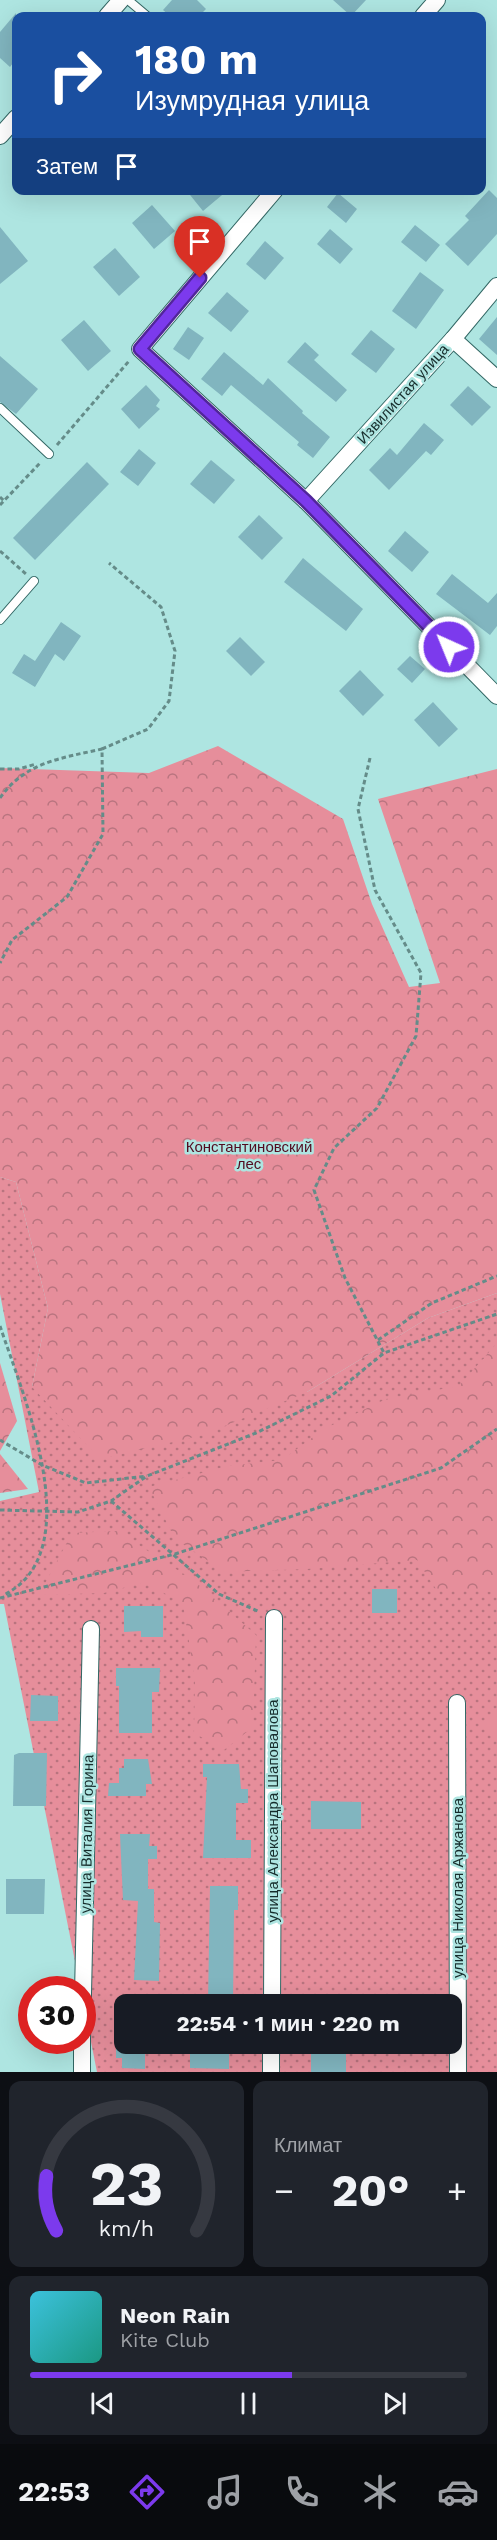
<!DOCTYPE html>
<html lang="ru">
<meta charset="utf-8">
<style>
:root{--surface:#171b24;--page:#20242c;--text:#f1f3f6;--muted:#9ea1a6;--line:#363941;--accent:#7c3aed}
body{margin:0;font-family:"Work Sans",sans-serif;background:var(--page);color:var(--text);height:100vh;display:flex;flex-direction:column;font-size:22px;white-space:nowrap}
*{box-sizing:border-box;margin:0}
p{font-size:20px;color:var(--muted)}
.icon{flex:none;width:33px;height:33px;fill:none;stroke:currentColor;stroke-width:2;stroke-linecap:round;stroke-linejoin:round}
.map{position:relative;height:2072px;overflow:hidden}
.details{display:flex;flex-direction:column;gap:9px;padding:9px;background:#0d0f14;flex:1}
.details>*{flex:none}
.hud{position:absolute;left:12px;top:12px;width:474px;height:183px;border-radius:12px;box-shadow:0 6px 24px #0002;background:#1a4fa0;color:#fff;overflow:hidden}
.speed{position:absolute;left:18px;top:1976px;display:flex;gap:12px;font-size:30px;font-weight:700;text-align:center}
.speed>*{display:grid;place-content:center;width:78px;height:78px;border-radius:50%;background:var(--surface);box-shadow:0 6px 24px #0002;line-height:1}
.speed .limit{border:9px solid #d22;background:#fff;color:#111}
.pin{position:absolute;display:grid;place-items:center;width:51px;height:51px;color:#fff;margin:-62px -26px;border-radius:50% 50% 50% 0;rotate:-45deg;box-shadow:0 0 6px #0007}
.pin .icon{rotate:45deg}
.me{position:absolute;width:66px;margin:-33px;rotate:316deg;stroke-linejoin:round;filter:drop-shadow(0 0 4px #0008)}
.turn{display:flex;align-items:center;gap:21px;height:126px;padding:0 24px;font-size:27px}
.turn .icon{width:78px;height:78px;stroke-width:2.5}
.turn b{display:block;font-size:42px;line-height:51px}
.then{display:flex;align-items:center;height:57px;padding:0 24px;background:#0003;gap:12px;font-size:22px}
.big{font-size:45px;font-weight:700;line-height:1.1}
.details .tile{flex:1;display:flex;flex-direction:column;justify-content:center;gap:9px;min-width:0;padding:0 21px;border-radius:12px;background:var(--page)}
.details .dial{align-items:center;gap:0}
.dial svg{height:156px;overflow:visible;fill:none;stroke:var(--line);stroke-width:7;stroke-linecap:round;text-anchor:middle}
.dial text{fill:var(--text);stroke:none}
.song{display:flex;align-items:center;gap:18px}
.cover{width:72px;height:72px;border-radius:9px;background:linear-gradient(135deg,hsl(190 70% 55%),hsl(170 70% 35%))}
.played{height:6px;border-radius:3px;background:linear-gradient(90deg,var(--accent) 60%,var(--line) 60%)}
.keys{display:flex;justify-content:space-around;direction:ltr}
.heat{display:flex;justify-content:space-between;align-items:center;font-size:33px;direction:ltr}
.details .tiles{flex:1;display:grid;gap:9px;grid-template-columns:1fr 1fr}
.tile:last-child{grid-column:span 2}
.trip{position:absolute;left:114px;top:1994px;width:348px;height:60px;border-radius:12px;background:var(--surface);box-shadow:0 6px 24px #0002;font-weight:700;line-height:60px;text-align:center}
.dock{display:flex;height:96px;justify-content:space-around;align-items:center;background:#090b0e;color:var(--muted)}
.dock .icon{width:42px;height:42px}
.dock .active{color:var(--accent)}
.dock b{font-size:27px;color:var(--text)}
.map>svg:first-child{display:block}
.green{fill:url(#green-dots);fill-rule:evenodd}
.forest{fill:url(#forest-crowns)}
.building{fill:#81b5bf}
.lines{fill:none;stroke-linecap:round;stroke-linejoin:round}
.lane-casing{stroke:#326764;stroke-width:10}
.street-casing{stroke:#326764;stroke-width:18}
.path{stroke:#658c89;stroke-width:3;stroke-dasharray:4.5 3;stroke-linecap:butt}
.lane{stroke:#fff;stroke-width:8}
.street{stroke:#fff;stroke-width:16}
.route-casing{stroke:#51269a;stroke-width:15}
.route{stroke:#7c3aed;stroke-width:10}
.labels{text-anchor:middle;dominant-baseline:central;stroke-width:5;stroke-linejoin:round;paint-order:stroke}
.street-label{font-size:15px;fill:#172d2c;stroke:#aee5e1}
.park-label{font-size:15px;fill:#520b20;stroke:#aee5e1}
</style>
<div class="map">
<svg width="497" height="2072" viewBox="0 0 497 2072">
<defs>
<pattern id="green-dots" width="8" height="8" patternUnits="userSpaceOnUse" patternTransform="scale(1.5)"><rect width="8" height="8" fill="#e68e9b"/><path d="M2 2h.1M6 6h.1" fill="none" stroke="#b9747f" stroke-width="1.8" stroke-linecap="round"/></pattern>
<pattern id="forest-crowns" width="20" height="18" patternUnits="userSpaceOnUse" patternTransform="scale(1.5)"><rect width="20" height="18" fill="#e68e9b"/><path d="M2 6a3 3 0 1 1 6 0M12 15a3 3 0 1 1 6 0" fill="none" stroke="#b9747f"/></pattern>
</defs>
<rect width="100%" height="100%" fill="#aee5e1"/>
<!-- green -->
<path class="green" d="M0,1177l16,5 32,126 -16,79 275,5 121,-74 69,-25v779h-400l-93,-468h-4v-103l39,-9 -39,-198zM124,2004h328v39h-328z"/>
<!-- forest -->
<g class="forest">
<polygon points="218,746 343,819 372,904 409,987 440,983 378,799 497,769 497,1293 428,1318 307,1392 203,1435 100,1459 32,1387 48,1308 16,1182 0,1177 0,768 149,773"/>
<polygon points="497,1343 497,1592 436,1589 417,1560 307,1569 225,1572 175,1539 149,1487 228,1466 282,1460 324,1429 386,1399 459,1386"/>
<polygon points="0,1363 17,1421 0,1451"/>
<polygon points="0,1454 28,1489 0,1493"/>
<polygon points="117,1531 193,1580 256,1635 253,1727 224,1750 194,1733 195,1679 183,1604 145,1582 104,1593 39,1595 72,1533"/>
<polygon points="497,1713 497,1739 484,1723"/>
</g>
<!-- building -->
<g class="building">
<polygon points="172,0 197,0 206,9 199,16 170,16 163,10"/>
<polygon points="333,0 366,0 351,16"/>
<polygon points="16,13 16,59 10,67 0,58 0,32"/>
<polygon points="186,190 228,190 203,211"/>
<polygon points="489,190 497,198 497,234 468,266 445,244 469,220 465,216"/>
<polygon points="338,193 357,209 346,223 327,207"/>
<polygon points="152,205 175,231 154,249 132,223"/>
<polygon points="415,225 440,245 426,262 401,242"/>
<polygon points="0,227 28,261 0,284"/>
<polygon points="330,229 353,249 340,264 317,244"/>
<polygon points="265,241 284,258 265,280 246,264"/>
<polygon points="115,248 140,277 119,296 93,267"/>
<polygon points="420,272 444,290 416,329 392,311"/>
<polygon points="227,292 249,311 231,332 208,313"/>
<polygon points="497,317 497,355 479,339"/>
<polygon points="84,320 111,351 88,371 61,340"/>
<polygon points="188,327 204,338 189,360 173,349"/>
<polygon points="371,330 395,349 376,373 351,354"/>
<polygon points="305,342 319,355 314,360 347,390 336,402 287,362"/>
<polygon points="224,352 263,385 268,378 303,411 302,413 330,437 313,458 297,445 299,442 231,385 222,396 201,379"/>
<polygon points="0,356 38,389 16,414 0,402"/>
<polygon points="146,385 160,400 156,406 160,409 139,429 121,409"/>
<polygon points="468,386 491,407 472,426 450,405"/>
<polygon points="424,423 444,440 431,455 426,451 389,490 369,470 390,448 397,455"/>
<polygon points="139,449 156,463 138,486 120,472"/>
<polygon points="211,460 235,480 214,504 190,484"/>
<polygon points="87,462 109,484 35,560 13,538"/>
<polygon points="259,515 283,538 262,560 238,537"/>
<polygon points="405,531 429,552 412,572 388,551"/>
<polygon points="303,558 363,609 346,631 284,582"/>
<polygon points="452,574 488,603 497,593 497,626 490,635 436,594"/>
<polygon points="61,622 81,636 64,661 55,654 35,687 12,673 24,654 35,661"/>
<polygon points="240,637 265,662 251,676 226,651"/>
<polygon points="410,656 425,669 412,683 397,669"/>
<polygon points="360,670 384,695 363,716 339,691"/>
<polygon points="433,702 458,729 439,747 414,720"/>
<rect x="372" y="1589" width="25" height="24"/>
<polygon points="124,1606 163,1606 163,1637 141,1637 141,1631 124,1632"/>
<polygon points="116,1668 160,1668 159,1692 152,1692 152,1733 119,1733 119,1686 116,1686"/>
<polygon points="31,1695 58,1696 58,1721 30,1721"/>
<polygon points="19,1753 47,1753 46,1806 13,1806 14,1755"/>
<polygon points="124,1759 148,1759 152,1784 146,1784 146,1796 108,1796 109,1783 119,1783 119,1768 124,1768"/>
<polygon points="203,1764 239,1764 241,1789 248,1789 248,1803 236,1803 236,1840 251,1840 251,1858 203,1858 207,1777 203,1777"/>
<polygon points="311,1801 361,1802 361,1829 311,1829"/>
<polygon points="120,1834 150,1834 149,1846 157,1846 157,1859 148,1859 148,1889 154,1889 154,1922 160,1923 159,1981 134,1980 138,1901 123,1900"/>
<polygon points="6,1879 45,1879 44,1914 6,1914"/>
<polygon points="210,1886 238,1886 238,1910 234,1910 233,2004 208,2004"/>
<polygon points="116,2043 145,2043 145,2069 122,2068 122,2058 116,2058"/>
<polygon points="190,2043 224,2043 224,2050 229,2050 229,2069 190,2068"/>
<rect x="311" y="2044" width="35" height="28"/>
</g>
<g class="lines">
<defs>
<g id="lane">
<polyline points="128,0 147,16"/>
<polyline points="0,408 49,454"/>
<polyline points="0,620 34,581"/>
</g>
<g id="street">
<polyline points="107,16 121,0"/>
<polyline points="423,16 437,0"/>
<polyline points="0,136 16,118"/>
<polyline points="275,190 140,349 306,501 497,696"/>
<polyline points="453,339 497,379"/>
<polyline points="306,501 453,339 497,286"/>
<polyline points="457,1703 458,2072"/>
<polyline points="272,2004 274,1618"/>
<polyline points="82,2039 91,1629"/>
<polyline points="82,2072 82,2040"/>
<polyline points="271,2072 271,2043"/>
</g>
</defs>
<!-- lane casing -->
<use href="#lane" class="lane-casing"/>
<!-- street casing -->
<use href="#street" class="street-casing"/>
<!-- path -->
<g class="path">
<polyline points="57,445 129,361"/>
<polyline points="0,497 4,501"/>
<polyline points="0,505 40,463"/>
<polyline points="0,551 26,574"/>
<polyline points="102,749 148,729 169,701 175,651 161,607 109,563"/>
<polyline points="370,758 358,809 375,890 421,973 416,1036 377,1108 334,1148 314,1190 345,1278 384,1353"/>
<polyline points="0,769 19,769 36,764"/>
<path d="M0,798c25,-36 62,-40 102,-49l1,85 -36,63 -55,43 -12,23"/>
<path d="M0,1326c22,67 91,225 4,269"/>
<polyline points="378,1340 432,1303 497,1276"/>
<polyline points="0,1440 42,1465 86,1483 147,1476"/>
<polyline points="111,1501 219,1594 260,1612"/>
<polyline points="0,1510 78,1512 111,1501 147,1476 256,1433 331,1396 384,1353 497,1314"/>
<polyline points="0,1598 175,1554 441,1468 497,1429"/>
</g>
<!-- lane -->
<use href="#lane" class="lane"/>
<!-- street -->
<use href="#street" class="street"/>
</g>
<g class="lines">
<defs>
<polyline id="route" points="200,278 140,349 306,501 449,647"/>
</defs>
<!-- route casing -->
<use href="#route" class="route-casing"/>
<!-- route -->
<use href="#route" class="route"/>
</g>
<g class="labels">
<!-- street labels -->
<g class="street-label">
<text transform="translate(403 394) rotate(-48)">Извилистая улица</text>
<text transform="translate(273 1811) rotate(-90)">улица Александра Шаповалова</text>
<text transform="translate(87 1834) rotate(-89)">улица Виталия Горина</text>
<text transform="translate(458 1888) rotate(-90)">улица Николая Аржанова</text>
</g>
<!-- park labels -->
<g class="park-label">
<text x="249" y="1147">Константиновский<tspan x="249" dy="17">лес</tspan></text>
</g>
</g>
</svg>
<div class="speed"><div class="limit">30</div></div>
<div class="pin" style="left:200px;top:278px;background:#d93025"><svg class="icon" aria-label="arrive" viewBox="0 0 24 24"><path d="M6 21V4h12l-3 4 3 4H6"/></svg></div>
<svg class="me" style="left:449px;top:647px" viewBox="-20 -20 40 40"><circle r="17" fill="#7c3aed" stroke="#fff" stroke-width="3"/><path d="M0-11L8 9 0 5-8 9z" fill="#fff"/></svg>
<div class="trip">22:54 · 1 мин · 220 m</div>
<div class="hud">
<div class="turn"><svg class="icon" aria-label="right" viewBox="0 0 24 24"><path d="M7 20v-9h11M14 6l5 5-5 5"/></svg><div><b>180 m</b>Изумрудная улица</div></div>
<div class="then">Затем<svg class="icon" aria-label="arrive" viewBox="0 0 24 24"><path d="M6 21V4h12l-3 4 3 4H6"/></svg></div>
</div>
</div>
<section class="details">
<div class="tiles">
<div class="tile dial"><svg viewBox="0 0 100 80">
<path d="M14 69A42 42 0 1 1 86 69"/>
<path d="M14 69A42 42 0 0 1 9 41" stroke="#7c3aed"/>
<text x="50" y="56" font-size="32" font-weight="700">23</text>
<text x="50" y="72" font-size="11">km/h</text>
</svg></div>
<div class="tile"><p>Климат</p>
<div class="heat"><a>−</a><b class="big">20°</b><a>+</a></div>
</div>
<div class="tile">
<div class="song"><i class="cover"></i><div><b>Neon Rain</b><p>Kite Club</p></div></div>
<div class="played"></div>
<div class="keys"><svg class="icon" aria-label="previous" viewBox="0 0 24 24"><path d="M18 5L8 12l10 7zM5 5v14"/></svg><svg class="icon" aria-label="pause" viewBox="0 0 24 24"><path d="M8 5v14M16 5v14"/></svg><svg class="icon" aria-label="next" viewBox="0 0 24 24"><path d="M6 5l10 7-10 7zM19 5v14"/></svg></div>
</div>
</div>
</section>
<nav class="dock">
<b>22:53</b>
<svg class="icon active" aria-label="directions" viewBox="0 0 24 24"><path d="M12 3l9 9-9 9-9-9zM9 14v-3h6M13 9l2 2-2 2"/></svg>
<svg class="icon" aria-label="music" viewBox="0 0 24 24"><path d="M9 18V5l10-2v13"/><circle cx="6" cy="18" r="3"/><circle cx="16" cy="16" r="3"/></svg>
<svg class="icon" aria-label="phone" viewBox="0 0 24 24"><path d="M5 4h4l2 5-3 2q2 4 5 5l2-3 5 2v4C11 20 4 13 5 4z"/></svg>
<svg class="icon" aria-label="climate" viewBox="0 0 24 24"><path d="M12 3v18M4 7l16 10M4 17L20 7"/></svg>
<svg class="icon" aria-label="car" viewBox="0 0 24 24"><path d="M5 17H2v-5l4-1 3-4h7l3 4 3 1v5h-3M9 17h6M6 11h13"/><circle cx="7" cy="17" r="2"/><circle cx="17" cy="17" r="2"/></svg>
</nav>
